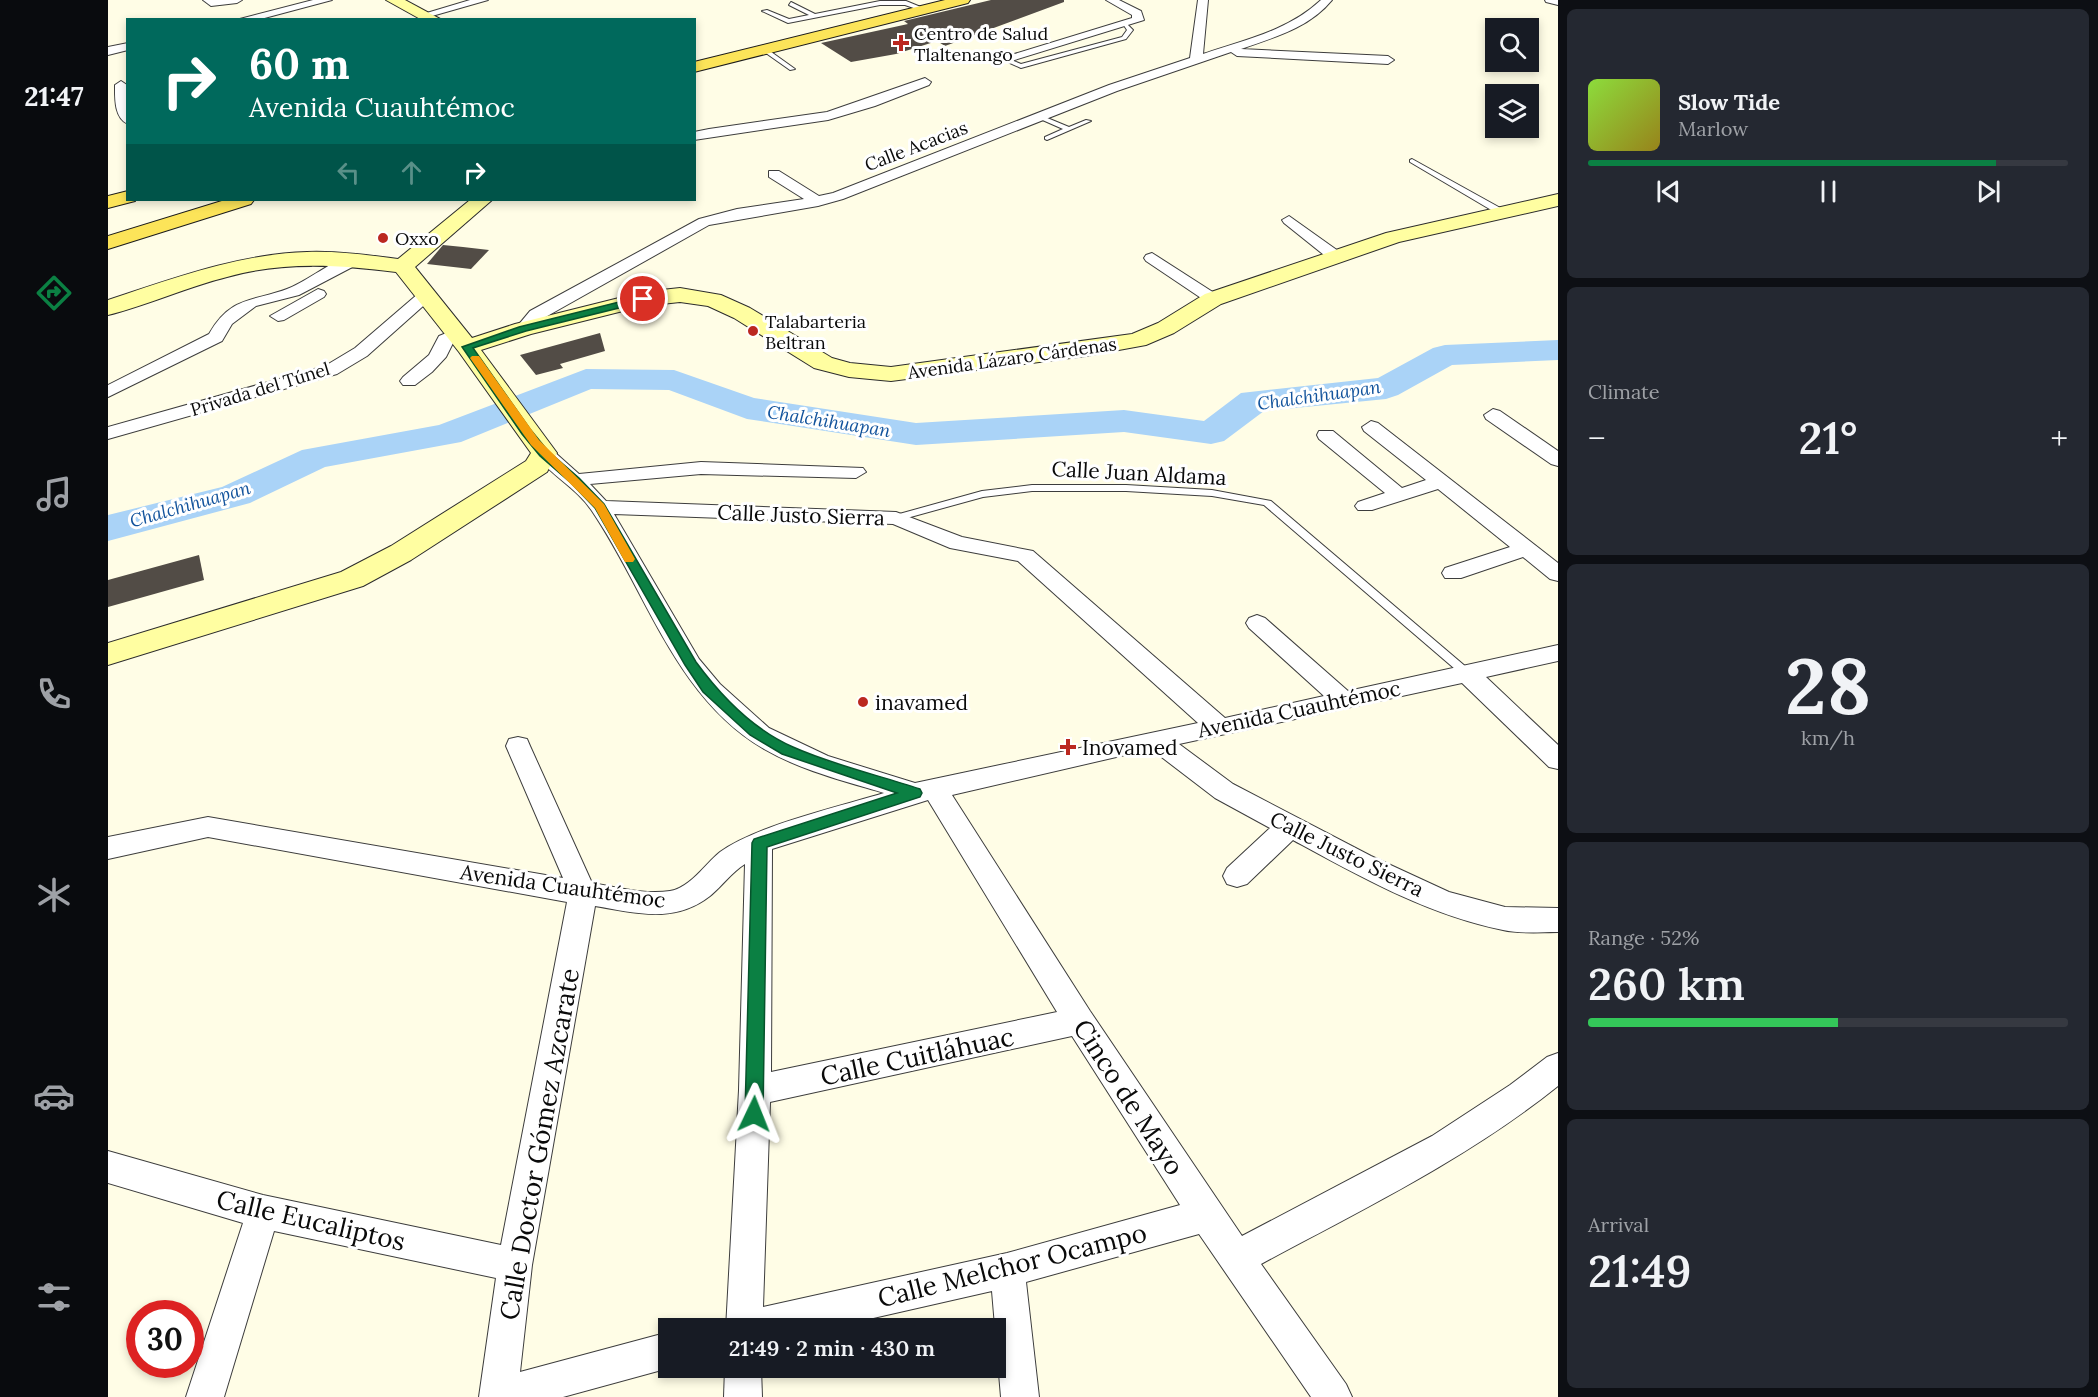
<!DOCTYPE html>
<meta charset="utf-8">
<style>
:root{--surface:#171b24;--page:#242831;--text:#f1f3f6;--muted:#9ea1a6;--line:#363941;--accent:#0b8043}
body{margin:0;font-family:Lora,serif;background:var(--page);color:var(--text);height:100vh;display:flex;flex-direction:column;font-size:22px;white-space:nowrap}
*{box-sizing:border-box;margin:0}
p{font-size:20px;color:var(--muted)}
.icon{flex:none;width:33px;height:33px;fill:none;stroke:currentColor;stroke-width:2;stroke-linecap:round;stroke-linejoin:round}
.map{position:relative;flex:1;overflow:hidden}
.sheet{display:flex;flex-direction:column;gap:9px;padding:9px;background:#0d0f14;width:540px}
.sheet>*{flex:none}
.top-card{position:absolute;left:18px;top:18px;width:570px;height:183px;border-radius:0px;box-shadow:0 3px 9px #0003;background:#00695c;color:#fff;overflow:hidden}
.tools{position:absolute;left:1377px;top:18px;display:grid;gap:12px}
.tools a{display:grid;place-items:center;width:54px;height:54px;border-radius:0px;background:var(--surface);box-shadow:0 3px 9px #0003;font-size:30px}
.speed{position:absolute;left:18px;top:1300px;display:flex;gap:12px;font-size:30px;font-weight:700;text-align:center}
.speed>*{display:grid;place-content:center;width:78px;height:78px;border-radius:50%;background:var(--surface);box-shadow:0 3px 9px #0003;line-height:1}
.speed .limit{border:9px solid #d22;background:#fff;color:#111}
.pin{position:absolute;display:grid;place-items:center;width:51px;height:51px;color:#fff;margin:-26px;border:3px solid #fff;border-radius:50%;box-shadow:0 2px 6px #0007}
.me{position:absolute;width:66px;margin:-33px;rotate:2deg;stroke-linejoin:round;filter:drop-shadow(0 0 4px #0008)}
.turn{display:flex;align-items:center;gap:21px;height:126px;padding:0 24px;font-size:27px}
.turn .icon{width:78px;height:78px;stroke-width:2.5}
.turn b{display:block;font-size:42px;line-height:51px}
.lanes{display:flex;align-items:center;height:57px;padding:0 24px;background:#0003;justify-content:center;gap:30px;direction:ltr}
.lanes .off{opacity:.35}
.big{font-size:45px;font-weight:600;line-height:1.1}
.sheet .tile{flex:1;display:flex;flex-direction:column;justify-content:center;gap:9px;min-width:0;padding:0 21px;border-radius:9px;background:var(--page)}
.sheet .dial{align-items:center;gap:0}
.dial b{font-size:78px;line-height:1}
.song{display:flex;align-items:center;gap:18px}
.cover{width:72px;height:72px;border-radius:9px;background:linear-gradient(135deg,hsl(90 70% 55%),hsl(50 70% 35%))}
.played{height:6px;border-radius:3px;background:linear-gradient(90deg,var(--accent) 85%,var(--line) 85%)}
.keys{display:flex;justify-content:space-around;direction:ltr}
.heat{display:flex;justify-content:space-between;align-items:center;font-size:33px;direction:ltr}
.charge{height:9px;border-radius:4px;background:linear-gradient(90deg,#34c759 52%,var(--line) 0)}
.trip{position:absolute;left:550px;top:1318px;width:348px;height:60px;border-radius:0px;background:var(--surface);box-shadow:0 3px 9px #0003;font-weight:600;line-height:60px;text-align:center}
main{display:flex;flex:1;min-height:0}
.tabs{display:flex;flex-direction:column;width:108px;justify-content:space-around;align-items:center;background:#090b0e;color:var(--muted)}
.tabs .icon{width:42px;height:42px}
.tabs .active{color:var(--accent)}
.tabs b{font-size:27px;color:var(--text)}
.map>svg:first-child{display:block}
.lines{fill:none;stroke-linecap:round;stroke-linejoin:round}
.river{fill:#aad3f7;fill-rule:evenodd}
.building{fill:#524c46}
.lane-casing{stroke:#3d3d3d;stroke-width:2}
.street-casing{stroke:#3d3d3d;stroke-width:2}
.secondary-casing{stroke:#2c2c2c;stroke-width:2}
.primary-casing{stroke:#1b1b1b;stroke-width:2}
.lane{fill:#fff;fill-rule:evenodd}
.street{fill:#fff;fill-rule:evenodd}
.secondary{fill:#fffea1;fill-rule:evenodd}
.primary{fill:#fce459;fill-rule:evenodd}
.route{fill:#0b8043;stroke:#07532c;stroke-width:1.5}
.slow{fill:#f59e0b}
.poi-dot{fill:#bb2820;stroke:#fff;stroke-width:2}
.labels{text-anchor:middle;dominant-baseline:central;stroke-width:6;stroke-linejoin:round;paint-order:stroke}
.far-poi-label{font-size:18px;fill:#0a0a0a;stroke:#fff;text-anchor:start}
.far-street-label{font-size:18px;fill:#0a0a0a;stroke:#fff}
.far-water-label{font-size:18px;font-style:italic;fill:#12539c;stroke:#fff}
.street-label{font-size:21px;fill:#0a0a0a;stroke:#fff}
.poi-label{font-size:21px;fill:#0a0a0a;stroke:#fff;text-anchor:start}
.near-street-label{font-size:26px;fill:#0a0a0a;stroke:#fff}
</style>
<main>
<nav class="tabs">
<b>21:47</b>
<svg class="icon active" aria-label="directions" viewBox="0 0 24 24"><path d="M12 3l9 9-9 9-9-9zM9 14v-3h6M13 9l2 2-2 2"/></svg>
<svg class="icon" aria-label="music" viewBox="0 0 24 24"><path d="M9 18V5l10-2v13"/><circle cx="6" cy="18" r="3"/><circle cx="16" cy="16" r="3"/></svg>
<svg class="icon" aria-label="phone" viewBox="0 0 24 24"><path d="M5 4h4l2 5-3 2q2 4 5 5l2-3 5 2v4C11 20 4 13 5 4z"/></svg>
<svg class="icon" aria-label="climate" viewBox="0 0 24 24"><path d="M12 3v18M4 7l16 10M4 17L20 7"/></svg>
<svg class="icon" aria-label="car" viewBox="0 0 24 24"><path d="M5 17H2v-5l4-1 3-4h7l3 4 3 1v5h-3M9 17h6M6 11h13"/><circle cx="7" cy="17" r="2"/><circle cx="17" cy="17" r="2"/></svg>
<svg class="icon" aria-label="filters" viewBox="0 0 24 24"><path d="M4 7h16M4 17h16"/><circle cx="9" cy="7" r="2"/><circle cx="15" cy="17" r="2"/></svg>
</nav>
<div class="map">
<svg width="1450" height="1397" viewBox="0 0 1450 1397">
<rect width="100%" height="100%" fill="#fffde6"/>
<g class="lines">
<!-- river -->
<polygon class="river" points="1450,340 1450,360 1344,365 1290,395 1278,399 1156,411 1116,441 1103,444 1016,432 808,445 639,419 561,390 483,389 353,442 217,467 142,503 0,541 0,515 114,487 194,450 331,425 478,369 566,370 646,398 808,423 1016,410 1096,421 1133,393 1270,378 1325,348 1337,345"/>
</g>
<!-- building -->
<g class="building">
<polygon points="883,0 956,0 956,2 837,46 829,41 788,54 743,62 713,43 800,24 796,21"/>
<polygon points="335,245 355,247 381,250 363,269 319,264"/>
<polygon points="492,333 497,351 452,364 455,368 428,375 412,355"/>
<polygon points="91,555 96,580 0,607 0,580"/>
</g>
<g class="lines">
<defs>
<g id="lane">
<polygon points="772,1 798,1 820,10 817,12 797,5 772,5 680,23 654,11 659,10 681,19 701,15 681,5 683,2 707,14"/>
<polygon points="1015,24 1019,24 1025,30 1018,39 913,68 893,59 896,57 913,64 1014,37 1019,30"/>
<polygon points="655,49 659,49 687,69 682,70 655,51"/>
<polygon points="932,115 961,127 978,120 983,121 939,140 937,139 937,137 955,129 930,118 929,117"/>
<polygon points="1304,159 1396,210 1397,212 1390,214 1302,162 1302,160"/>
<polygon points="924,485 1018,485 1104,490 1163,501 1364,672 1362,675 1354,675 1156,505 1104,496 1018,491 924,491 875,497 788,521 783,518 784,516 874,491"/>
</g>
<g id="street">
<polygon points="95,0 134,0 129,3 103,6"/>
<polygon points="205,0 224,0 149,20 128,20"/>
<polygon points="362,0 380,0 317,18 312,15"/>
<polygon points="998,0 1011,0 1033,11 1036,20 900,62 890,59 1024,18 1024,15"/>
<path d="M1090,0h10l-5,54c41,-14 85,-23 118,-54h11c-23,28 -57,37 -91,49l147,7 6,4 -6,4 -151,-8 -6,-4 -114,39 -274,108 -25,7 -109,19 -167,94 -13,14h-12l-2,-4 15,-18 169,-92 38,-10 67,-10 -35,-22v-6h10l40,25 14,-3 276,-108 81,-27z"/>
<polygon points="1437,0 1450,0 1450,5 1438,2"/>
<polygon points="20,43 20,50 0,55 0,47"/>
<polygon points="817,78 823,82 821,85 767,106 720,120 586,140 586,132 601,129 719,112"/>
<path d="M13,81l6,4 1,39c-14,-6 -13,-26 -13,-39z"/>
<polygon points="1181,216 1233,253 1235,256 1233,259 1221,259 1176,223 1174,220"/>
<polygon points="1044,253 1111,296 1113,299 1111,302 1099,302 1038,261 1036,258 1038,255"/>
<path d="M246,255l6,2 2,3 -2,3 -61,32 -43,11 -24,18 -10,17 -114,56v-12l101,-51c22,-38 43,-32 78,-45 23,-9 43,-28 67,-34z"/>
<polygon points="210,289 216,291 218,294 216,297 176,320 170,321 162,316"/>
<polygon points="317,291 325,296 323,299 259,356 229,374 0,439 0,427 217,366 247,348 311,293"/>
<polygon points="348,329 357,334 345,343 338,357 324,372 307,385 295,385 292,381 295,377 321,355 331,336"/>
<polygon points="1385,409 1392,411 1450,451 1450,466 1443,464 1378,419 1376,415"/>
<polygon points="1263,421 1270,423 1450,563 1450,581 1442,579 1415,557 1353,578 1337,578 1334,573 1337,568 1402,547 1330,489 1264,510 1250,510 1247,506 1250,502 1277,493 1211,439 1209,435 1211,431 1225,431 1294,488 1318,480 1256,431 1254,427"/>
<path d="M436,447l7,2 28,25 122,-12 162,6 3,4 -10,6 -155,-4 -111,10 16,17 290,11 66,25 71,14 192,167 99,-22 -75,-68 -3,-5 3,-5 8,-3 8,3 83,73 210,-46v16l-72,16 72,68v24l-9,-2 -87,-84 -283,61 54,40 138,72 78,36 56,15 53,1v24c-18,0 -38,2 -55,-2 -75,-15 -144,-54 -210,-90l-46,44 -10,3 -10,-3 -4,-8 4,-8 43,-40 -55,-30 -64,-49 -199,46 138,216 152,225 190,-100 78,-51 37,-28 11,-4v33c-91,73 -195,123 -297,178l85,120 6,13h-41l-112,-163 -173,48 13,115h-38l-9,-106 -167,38h-99l13,-239 6,-226c-13,8 -23,22 -35,32 -36,28 -73,17 -115,10l-63,359 -12,107 149,-40v36l-106,29h-84l17,-119 -222,-47 -50,166h-38l57,-174 -135,-40v-32l155,44 238,50 66,-343 -359,-65 -100,22v-22l100,-20 355,61 -57,-132 3,-7 9,-2 9,2 3,7 62,137c24,4 53,12 78,8 20,-3 35,-27 50,-39 38,-27 118,-45 164,-59 -40,-12 -84,-23 -120,-44 -89,-52 -117,-157 -172,-238 -15,-23 -42,-36 -58,-58zM506,514l279,10 57,24 68,13 180,162 -283,60 -87,-27 -59,-28 -49,-44 -21,-25zM820,800l129,212 -286,60 1,-223zM964,1036l108,169 -173,48 -244,54 7,-205z"/>
<polygon points="617,1368 653,1368 654,1397 616,1397"/>
</g>
<g id="secondary">
<polygon points="278,0 297,0 334,20 314,20"/>
<path d="M1450,194v12l-159,36 -178,62 -47,29 -28,12 -60,11 -195,25 -42,-4 -35,-9 -80,-50 -26,-12 -28,-4 -37,4 -112,28 -50,16 76,103 -10,19 -136,88 -48,26 -255,79v-22l233,-71 50,-26 135,-85 5,-8 -72,-101 -63,-80c-58,-7 -112,-11 -169,5 -40,10 -79,28 -119,38v-15c64,-21 130,-46 199,-48 31,-1 61,3 91,7l72,-59h22l-77,67 57,71 43,-14 128,-32 37,-4 41,7 29,13 82,50 18,5 41,4 241,-33 26,-11 47,-29 181,-61z"/>
</g>
<g id="primary">
<polygon points="837,0 862,0 860,3 586,72 586,62"/>
<polygon points="20,191 20,200 27,201 0,208 0,196"/>
<polygon points="117,200 146,200 143,204 0,249 0,236"/>
</g>
</defs>
<!-- lane casing -->
<use href="#lane" class="lane-casing"/>
<!-- street casing -->
<use href="#street" class="street-casing"/>
<!-- secondary casing -->
<use href="#secondary" class="secondary-casing"/>
<!-- primary casing -->
<use href="#primary" class="primary-casing"/>
<!-- lane -->
<use href="#lane" class="lane"/>
<!-- street -->
<use href="#street" class="street"/>
<!-- secondary -->
<use href="#secondary" class="secondary"/>
<!-- primary -->
<use href="#primary" class="primary"/>
</g>
<!-- route -->
<path class="route" d="M535,296l5,3 -1,2 -121,30 -53,17 57,81 18,22 31,27 25,26 92,158c25,34 58,68 97,85 40,18 85,28 127,42l2,4 -2,4 -153,50 -4,267 -3,6 -6,2 -7,-2 -2,-6 7,-271 2,-4 143,-46 -115,-39 -32,-19 -47,-43 -18,-27 -90,-157 -24,-25 -31,-27 -18,-22 -60,-87 57,-20z"/>
<!-- slow -->
<polygon class="slow" points="364,356 371,356 431,440 496,504 527,559 525,562 517,562 487,508 423,445 362,358"/>
<!-- markers -->
<g class="poi-dot">
<path d="M790 34h6v6h6v6h-6v6h-6v-6h-6v-6h6z"/>
<circle cx="275" cy="238" r="6"/>
<circle cx="645" cy="331" r="6"/>
<circle cx="755" cy="702" r="6"/>
<path d="M957 738h6v6h6v6h-6v6h-6v-6h-6v-6h6z"/>
</g>
<g class="labels">
<!-- far-poi labels -->
<g class="far-poi-label">
<text x="806" y="33">Centro de Salud<tspan x="806" dy="21">Tlaltenango</tspan></text>
<text x="287" y="238">Oxxo</text>
<text x="657" y="321">Talabarteria<tspan x="657" dy="21">Beltran</tspan></text>
</g>
<!-- far-street labels -->
<g class="far-street-label">
<text transform="translate(808 146) rotate(-21)">Calle Acacias</text>
<text transform="translate(904 358) rotate(-8)">Avenida Lázaro Cárdenas</text>
<text transform="translate(152 389) rotate(-17)">Privada del Túnel</text>
</g>
<!-- far-water labels -->
<g class="far-water-label">
<text transform="translate(1211 395) rotate(-8)">Chalchihuapan</text>
<text transform="translate(721 421) rotate(9)">Chalchihuapan</text>
<text transform="translate(82 504) rotate(-16)">Chalchihuapan</text>
</g>
<!-- street labels -->
<g class="street-label">
<text transform="translate(1031 473) rotate(3)">Calle Juan Aldama</text>
<text transform="translate(693 515) rotate(2)">Calle Justo Sierra</text>
<text transform="translate(1191 709) rotate(-12)">Avenida Cuauhtémoc</text>
<text transform="translate(1239 854) rotate(26)">Calle Justo Sierra</text>
<text transform="translate(455 886) rotate(8)">Avenida Cuauhtémoc</text>
</g>
<!-- poi labels -->
<g class="poi-label">
<text x="767" y="702">inavamed</text>
<text x="974" y="747">Inovamed</text>
</g>
<!-- near-street labels -->
<g class="near-street-label">
<text transform="translate(809 1056) rotate(-12)">Calle Cuitláhuac</text>
<text transform="translate(1021 1097) rotate(57)">Cinco de Mayo</text>
<text transform="translate(431 1144) rotate(-80)">Calle Doctor Gómez Azcarate</text>
<text transform="translate(203 1220) rotate(13)">Calle Eucaliptos</text>
<text transform="translate(904 1265) rotate(-14)">Calle Melchor Ocampo</text>
</g>
</g>
</svg>
<div class="tools">
<a><svg class="icon" aria-label="search" viewBox="0 0 24 24"><circle cx="10" cy="10" r="6"/><path d="M15 15l6 6"/></svg></a>
<a><svg class="icon" aria-label="layers" viewBox="0 0 24 24"><path d="M12 4l9 5-9 5-9-5zM3 14l9 5 9-5"/></svg></a>
</div>
<div class="speed"><div class="limit">30</div></div>
<div class="pin" style="left:535px;top:299px;background:#d93025"><svg class="icon" aria-label="arrive" viewBox="0 0 24 24"><path d="M6 21V4h12l-3 4 3 4H6"/></svg></div>
<svg class="me" style="left:646px;top:1114px" viewBox="-20 -20 40 40"><path d="M0-17L14 15 0 8-14 15z" fill="#0b8043" stroke="#fff" stroke-width="4"/></svg>
<div class="trip">21:49 · 2 min · 430 m</div>
<div class="top-card">
<div class="turn"><svg class="icon" aria-label="right" viewBox="0 0 24 24"><path d="M7 20v-9h11M14 6l5 5-5 5"/></svg><div><b>60 m</b>Avenida Cuauhtémoc</div></div>
<div class="lanes"><svg class="icon off" aria-label="left" viewBox="0 0 24 24"><path d="M17 20v-9H6M10 6l-5 5 5 5"/></svg><svg class="icon off" aria-label="ahead" viewBox="0 0 24 24"><path d="M12 20V5M6 11l6-6 6 6"/></svg><svg class="icon" aria-label="right" viewBox="0 0 24 24"><path d="M7 20v-9h11M14 6l5 5-5 5"/></svg></div>
</div>
</div>
<section class="sheet">
<div class="tile">
<div class="song"><i class="cover"></i><div><b>Slow Tide</b><p>Marlow</p></div></div>
<div class="played"></div>
<div class="keys"><svg class="icon" aria-label="previous" viewBox="0 0 24 24"><path d="M18 5L8 12l10 7zM5 5v14"/></svg><svg class="icon" aria-label="pause" viewBox="0 0 24 24"><path d="M8 5v14M16 5v14"/></svg><svg class="icon" aria-label="next" viewBox="0 0 24 24"><path d="M6 5l10 7-10 7zM19 5v14"/></svg></div>
</div>
<div class="tile"><p>Climate</p>
<div class="heat"><a>−</a><b class="big">21°</b><a>+</a></div>
</div>
<div class="tile dial"><b>28</b><p>km/h</p></div>
<div class="tile"><p>Range · 52%</p><b class="big">260 km</b><div class="charge"></div></div>
<div class="tile"><p>Arrival</p><b class="big">21:49</b></div>
</section>
</main>
